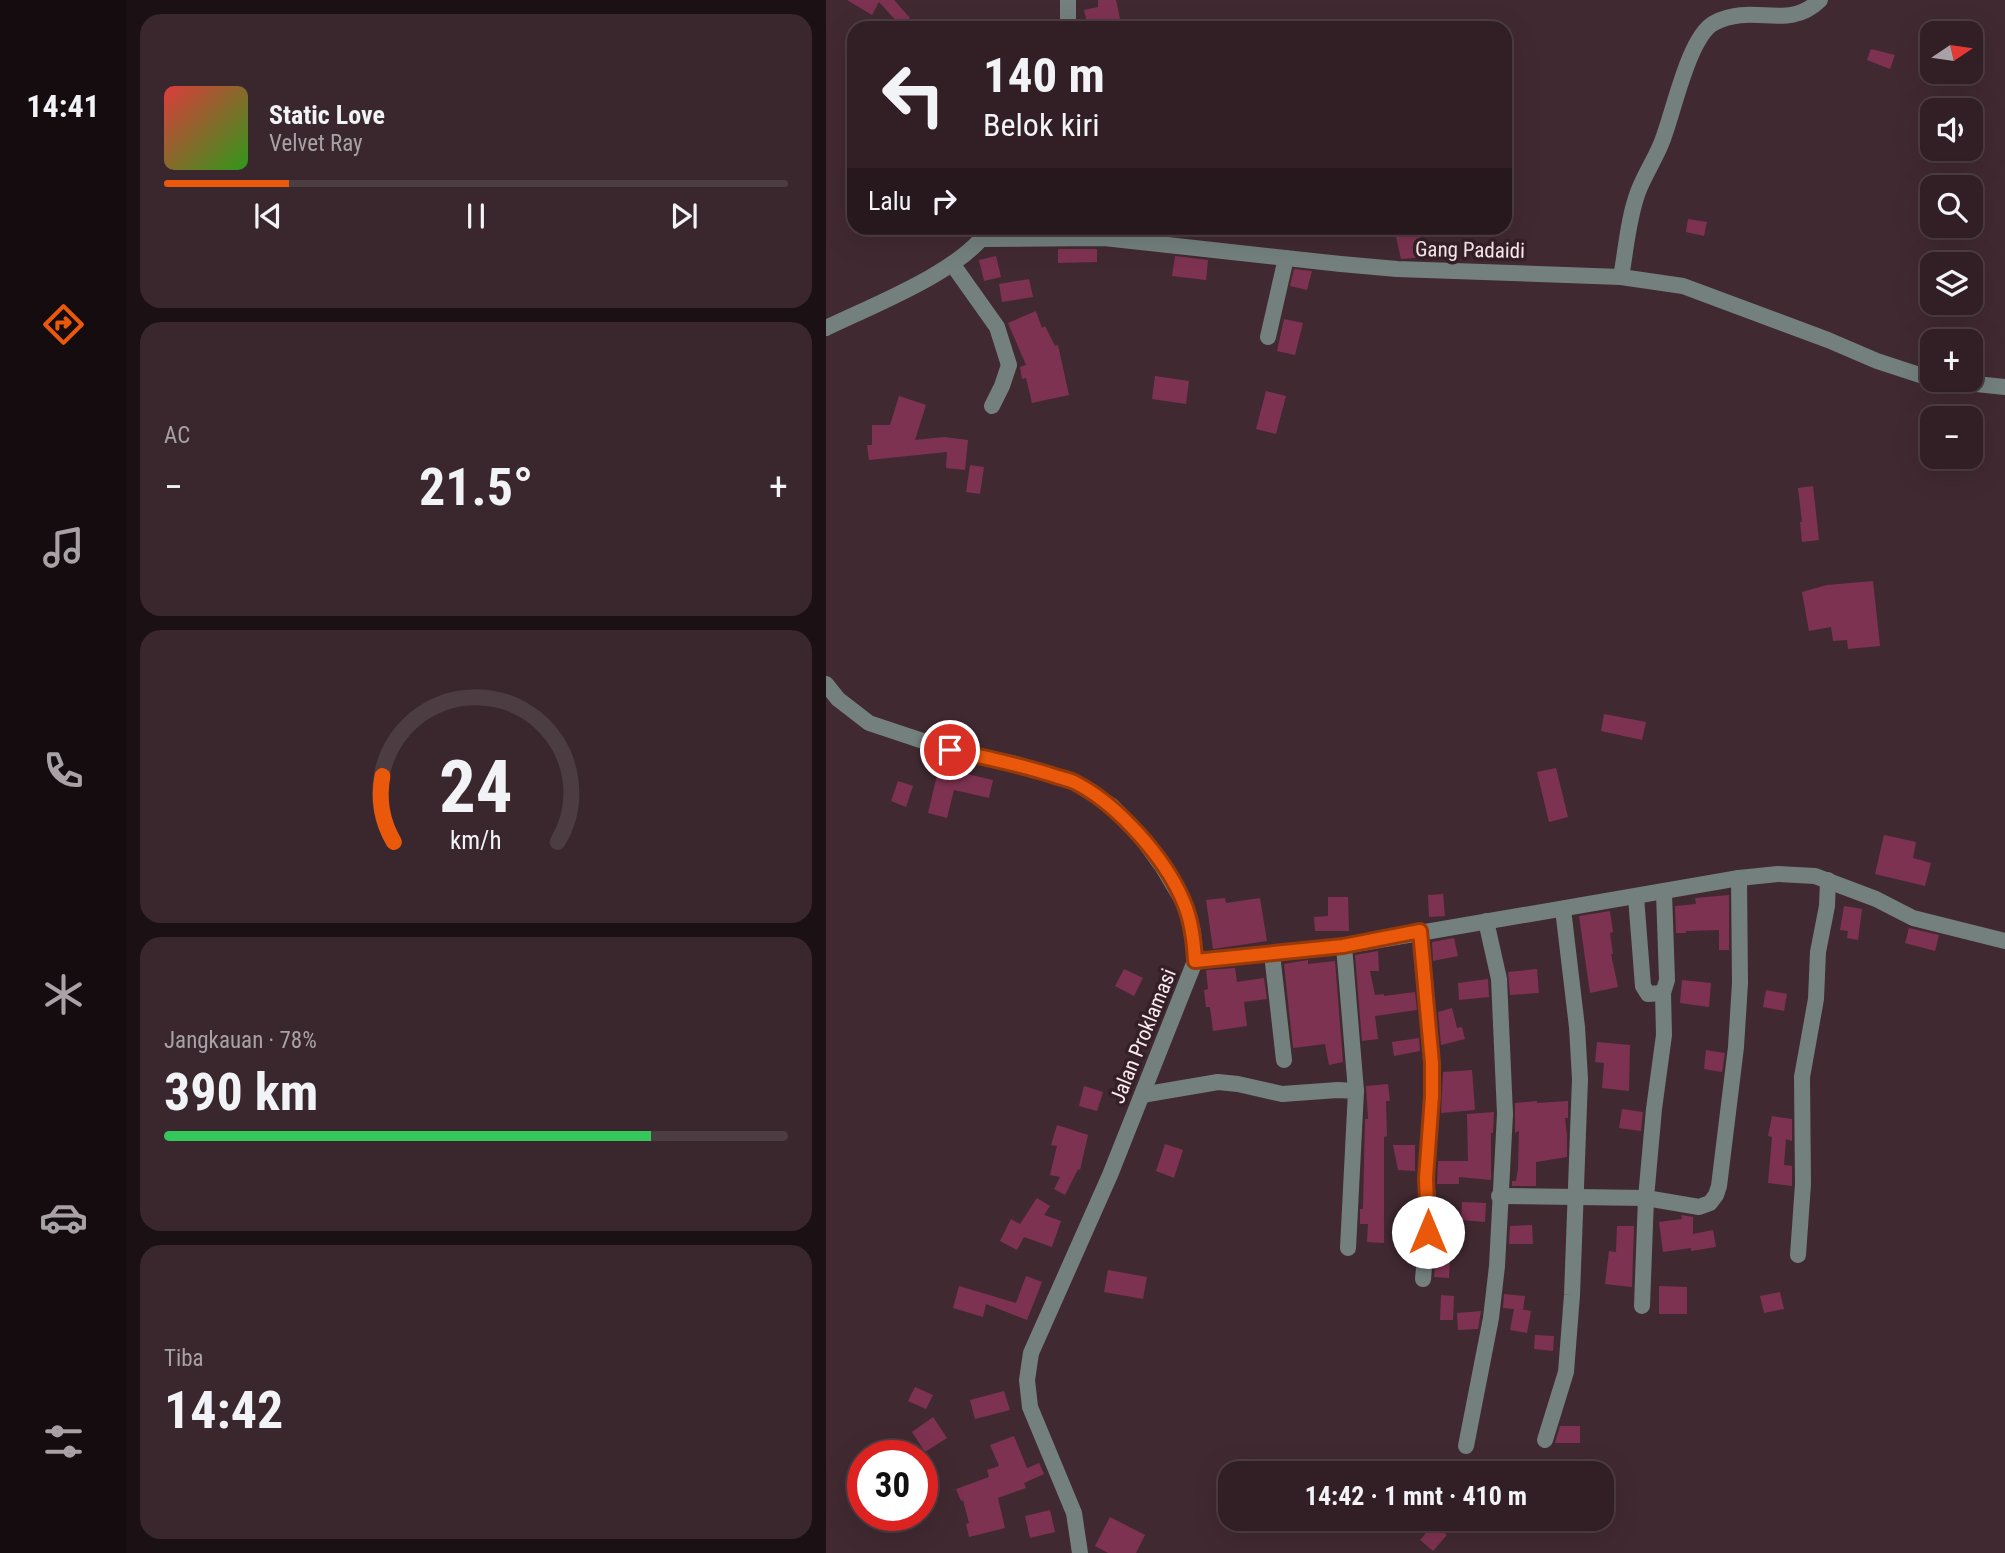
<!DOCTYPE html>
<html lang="id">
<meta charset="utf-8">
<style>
:root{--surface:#311f25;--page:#39272d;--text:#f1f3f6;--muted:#a8a2a7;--line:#4c3d42;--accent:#ea580c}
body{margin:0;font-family:"Roboto Condensed",sans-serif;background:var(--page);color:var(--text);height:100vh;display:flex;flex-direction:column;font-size:26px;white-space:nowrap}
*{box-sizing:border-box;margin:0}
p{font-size:23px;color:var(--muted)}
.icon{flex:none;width:38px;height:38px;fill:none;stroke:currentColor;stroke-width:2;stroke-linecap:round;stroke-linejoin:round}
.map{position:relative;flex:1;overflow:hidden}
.panel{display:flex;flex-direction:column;gap:14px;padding:14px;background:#1b1114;width:700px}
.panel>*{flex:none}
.banner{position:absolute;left:21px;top:21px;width:665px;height:214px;border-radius:21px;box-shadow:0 7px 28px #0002,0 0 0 2px var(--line);background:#311f25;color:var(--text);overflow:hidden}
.needle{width:46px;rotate:77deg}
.buttons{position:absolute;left:1094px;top:21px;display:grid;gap:14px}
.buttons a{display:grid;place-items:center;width:63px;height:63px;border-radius:14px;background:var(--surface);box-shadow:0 7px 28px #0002,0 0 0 2px var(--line);font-size:35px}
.speed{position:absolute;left:21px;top:1440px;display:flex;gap:14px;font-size:35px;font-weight:700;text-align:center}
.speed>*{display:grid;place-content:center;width:91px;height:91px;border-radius:50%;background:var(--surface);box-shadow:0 7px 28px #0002,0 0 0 2px var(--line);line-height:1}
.speed .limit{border:10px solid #d22;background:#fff;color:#111}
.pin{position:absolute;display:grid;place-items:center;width:60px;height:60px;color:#fff;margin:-30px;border:4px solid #fff;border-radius:50%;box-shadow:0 2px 7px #0007}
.me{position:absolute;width:77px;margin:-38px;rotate:0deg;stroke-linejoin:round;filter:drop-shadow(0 0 5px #0008)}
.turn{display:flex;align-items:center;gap:24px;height:147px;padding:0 21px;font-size:32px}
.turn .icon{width:91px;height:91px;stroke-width:2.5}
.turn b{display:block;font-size:49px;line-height:60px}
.then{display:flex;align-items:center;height:66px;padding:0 21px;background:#0003;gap:14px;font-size:26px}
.big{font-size:52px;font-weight:700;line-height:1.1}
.panel .tile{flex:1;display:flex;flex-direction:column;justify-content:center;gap:10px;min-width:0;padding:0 24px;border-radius:21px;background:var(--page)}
.panel .dial{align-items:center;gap:0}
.dial svg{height:182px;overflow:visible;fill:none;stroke:var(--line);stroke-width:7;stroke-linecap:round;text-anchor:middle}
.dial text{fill:var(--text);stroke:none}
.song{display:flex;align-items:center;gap:21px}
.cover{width:84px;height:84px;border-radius:10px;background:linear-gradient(135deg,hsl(0 70% 55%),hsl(110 70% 35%))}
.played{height:7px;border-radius:4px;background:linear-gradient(90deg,var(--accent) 20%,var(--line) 20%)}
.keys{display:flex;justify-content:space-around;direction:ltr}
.heat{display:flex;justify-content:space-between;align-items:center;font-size:38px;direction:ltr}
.charge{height:10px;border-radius:5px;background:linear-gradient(90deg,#34c759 78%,var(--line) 0)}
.trip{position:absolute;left:392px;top:1461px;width:396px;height:70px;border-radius:21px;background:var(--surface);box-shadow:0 7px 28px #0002,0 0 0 2px var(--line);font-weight:700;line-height:70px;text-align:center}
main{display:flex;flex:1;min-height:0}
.tab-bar{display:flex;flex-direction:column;width:126px;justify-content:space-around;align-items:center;background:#140c0f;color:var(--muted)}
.tab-bar .icon{width:49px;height:49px}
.tab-bar .current{color:var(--accent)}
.tab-bar b{font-size:32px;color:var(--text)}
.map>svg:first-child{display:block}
.building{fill:#7e3251}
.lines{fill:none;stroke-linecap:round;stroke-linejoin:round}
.minor{stroke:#73807d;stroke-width:16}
.route-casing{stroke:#983908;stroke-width:18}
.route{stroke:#ea580c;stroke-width:12}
.labels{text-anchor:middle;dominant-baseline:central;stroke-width:7;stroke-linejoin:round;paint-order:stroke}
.street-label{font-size:21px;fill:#fbebf0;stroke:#362027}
</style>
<main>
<nav class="tab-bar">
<b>14:41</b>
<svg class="icon current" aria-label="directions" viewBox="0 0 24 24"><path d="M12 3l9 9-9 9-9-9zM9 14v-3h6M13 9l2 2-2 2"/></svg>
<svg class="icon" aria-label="music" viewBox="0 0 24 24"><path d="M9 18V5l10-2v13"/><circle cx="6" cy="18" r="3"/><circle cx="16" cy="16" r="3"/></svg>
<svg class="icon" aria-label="phone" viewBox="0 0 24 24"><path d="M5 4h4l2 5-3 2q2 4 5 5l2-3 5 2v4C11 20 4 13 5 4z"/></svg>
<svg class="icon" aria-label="climate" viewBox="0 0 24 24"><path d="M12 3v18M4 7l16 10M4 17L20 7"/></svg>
<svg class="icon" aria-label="car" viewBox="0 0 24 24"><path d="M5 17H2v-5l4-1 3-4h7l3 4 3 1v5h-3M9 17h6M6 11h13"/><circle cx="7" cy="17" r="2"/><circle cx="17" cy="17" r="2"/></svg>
<svg class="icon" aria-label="filters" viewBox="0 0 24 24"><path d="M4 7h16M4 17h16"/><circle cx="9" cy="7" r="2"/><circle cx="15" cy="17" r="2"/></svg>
</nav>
<section class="panel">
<div class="tile">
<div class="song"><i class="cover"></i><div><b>Static Love</b><p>Velvet Ray</p></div></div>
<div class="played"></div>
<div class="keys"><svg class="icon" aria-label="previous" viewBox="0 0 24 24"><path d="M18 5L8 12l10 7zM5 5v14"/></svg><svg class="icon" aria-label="pause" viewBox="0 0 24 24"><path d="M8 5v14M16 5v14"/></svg><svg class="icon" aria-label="next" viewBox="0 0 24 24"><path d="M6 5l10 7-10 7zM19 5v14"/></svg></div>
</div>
<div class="tile"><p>AC</p>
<div class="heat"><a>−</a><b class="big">21.5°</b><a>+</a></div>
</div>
<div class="tile dial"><svg viewBox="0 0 100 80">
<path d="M14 69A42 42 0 1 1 86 69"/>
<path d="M14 69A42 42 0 0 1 9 40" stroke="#ea580c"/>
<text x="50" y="56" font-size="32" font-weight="700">24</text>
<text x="50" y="72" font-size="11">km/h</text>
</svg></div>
<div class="tile"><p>Jangkauan · 78%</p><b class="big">390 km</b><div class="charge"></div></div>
<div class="tile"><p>Tiba</p><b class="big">14:42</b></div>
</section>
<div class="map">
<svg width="1179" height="1553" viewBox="0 0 1179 1553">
<rect width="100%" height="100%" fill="#412931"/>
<!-- building -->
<g class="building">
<polygon points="21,0 68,0 84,18 75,26 53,2 46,15"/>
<polygon points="272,0 290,0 296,28 262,28 258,10 272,7"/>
<polygon points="1045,49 1069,55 1064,69 1041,60"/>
<polygon points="862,219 881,222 878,236 860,232"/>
<polygon points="568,228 592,228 599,257 575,259"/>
<polygon points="232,249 271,249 271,262 232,263"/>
<polygon points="170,256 175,277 158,281 153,260"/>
<polygon points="349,256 382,260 380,280 346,276"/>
<polygon points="468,269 486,271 481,290 464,286"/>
<polygon points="203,279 207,297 176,302 173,284"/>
<polygon points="210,311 216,328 219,326 229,346 232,345 243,395 206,403 200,378 196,379 194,367 200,365 182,323"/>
<polygon points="458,319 477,323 469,355 451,351"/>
<polygon points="329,376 363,381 360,404 326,399"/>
<polygon points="440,391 460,396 450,434 430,429"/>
<polygon points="73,396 100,405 89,440 118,437 142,440 139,470 120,468 121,452 43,460 41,445 46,445 46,425 64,425"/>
<polygon points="144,465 158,467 154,494 140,492"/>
<polygon points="987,486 993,540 976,542 974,522 976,522 972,488"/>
<polygon points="1047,581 1054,646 1022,649 1021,640 1007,641 1005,627 983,631 976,592 1001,585"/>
<polygon points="778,714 820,722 816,740 775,731"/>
<polygon points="133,763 143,765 141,774 167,780 163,798 128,790 121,818 102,813 112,771 129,776"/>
<polygon points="730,768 742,817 723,822 711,772"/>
<polygon points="72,781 87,786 80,807 65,801"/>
<polygon points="1058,835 1090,842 1087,858 1105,863 1099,886 1049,874"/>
<polygon points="617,894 619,916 603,917 602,895"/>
<polygon points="903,895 903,950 893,950 893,930 860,931 860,933 850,933 849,906 870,904 869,898"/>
<polygon points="502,897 522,897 523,931 489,931 488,917 502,916"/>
<polygon points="399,898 400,903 434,898 441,941 387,949 380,900"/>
<polygon points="1018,906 1036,909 1032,940 1021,938 1022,931 1014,930"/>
<polygon points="784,911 787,932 784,933 787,954 785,954 792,987 764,993 753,916"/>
<polygon points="1083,928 1113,935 1109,951 1079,943"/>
<polygon points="628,938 632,956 607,961 606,942"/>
<polygon points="552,951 553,971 544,971 549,995 558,994 558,996 589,992 591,1010 549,1016 552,1039 536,1041 529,955"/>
<polygon points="482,960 482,964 509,961 517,1062 503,1065 499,1044 467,1048 458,964"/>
<polygon points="409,968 411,982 438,978 441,999 418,1002 421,1026 387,1031 384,1007 380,1007 378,990 382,989 380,970"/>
<polygon points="298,969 317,978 308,996 289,986"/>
<polygon points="711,969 713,993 684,995 682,972"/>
<polygon points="662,979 663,997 633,1000 632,983"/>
<polygon points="856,980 885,983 883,1007 854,1003"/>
<polygon points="940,990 961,994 958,1011 937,1007"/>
<polygon points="626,1008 631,1028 636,1027 639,1039 615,1045 612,1012"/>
<polygon points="593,1038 594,1051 568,1056 566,1042"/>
<polygon points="771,1042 804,1045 803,1091 776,1088 778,1063 769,1062"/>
<polygon points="880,1050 899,1053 896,1072 878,1069"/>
<polygon points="646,1070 649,1110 615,1113 617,1072"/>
<polygon points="562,1084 564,1101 560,1101 561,1136 558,1137 558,1243 541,1242 542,1224 534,1224 534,1209 537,1209 539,1119 542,1119 540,1086"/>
<polygon points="258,1086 277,1092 271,1111 253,1106"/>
<polygon points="711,1101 711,1103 742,1101 742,1118 739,1118 741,1136 741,1157 710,1162 710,1186 686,1186 686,1181 690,1181 692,1168 693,1131 689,1133 689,1103"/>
<polygon points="796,1109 817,1112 815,1131 793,1128"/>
<polygon points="668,1112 667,1133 665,1133 665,1180 633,1177 633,1184 611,1184 612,1161 642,1161 641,1114"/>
<polygon points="946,1116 966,1119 966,1141 960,1139 958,1165 966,1166 966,1186 942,1183 946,1137 942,1136"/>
<polygon points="231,1125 262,1135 254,1170 252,1169 239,1195 228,1189 234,1177 224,1175 231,1146 225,1145"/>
<polygon points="339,1144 357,1150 348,1178 330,1171"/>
<polygon points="567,1145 589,1145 589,1171 572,1170"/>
<polygon points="211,1198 224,1206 218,1215 235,1221 226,1247 198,1237 191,1250 174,1241 185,1219 194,1224"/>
<polygon points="636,1202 660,1203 659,1222 635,1220"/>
<polygon points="613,1209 630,1210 629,1229 612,1228"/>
<polygon points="855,1215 867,1217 867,1234 887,1230 890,1247 865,1251 865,1248 837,1252 833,1222 856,1219"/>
<polygon points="706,1225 707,1244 683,1244 684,1226"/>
<polygon points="791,1226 808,1226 806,1287 779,1284 783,1251 790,1252"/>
<polygon points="610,1255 624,1257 623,1278 608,1277"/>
<polygon points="282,1270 321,1277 317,1299 278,1292"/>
<polygon points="200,1276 216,1282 201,1320 160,1304 157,1317 127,1308 133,1286 190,1303"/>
<polygon points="833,1286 861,1287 861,1314 833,1314"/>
<polygon points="954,1292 958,1309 938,1313 934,1296"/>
<polygon points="678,1294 699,1296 697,1310 693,1309 705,1311 701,1333 684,1330 688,1309 677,1308"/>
<polygon points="615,1295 628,1296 627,1320 614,1320"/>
<polygon points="655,1311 652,1329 632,1330 631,1313"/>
<polygon points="709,1335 728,1336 727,1351 708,1349"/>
<polygon points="89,1387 107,1395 100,1409 82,1401"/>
<polygon points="178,1391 184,1410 149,1419 144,1400"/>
<polygon points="107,1417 121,1438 99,1452 86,1432"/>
<polygon points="734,1426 754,1426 754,1443 729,1443"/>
<polygon points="188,1436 201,1468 213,1463 218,1474 198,1483 200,1488 172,1498 179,1528 143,1537 140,1524 143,1523 137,1500 135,1501 130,1489 163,1477 161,1470 173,1466 164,1445"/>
<polygon points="96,1474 99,1474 109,1507 96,1511"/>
<polygon points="224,1510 229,1532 204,1538 199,1516"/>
<polygon points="284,1517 319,1535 310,1553 282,1553 269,1546"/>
<polygon points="608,1524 621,1535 607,1551 594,1540"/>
</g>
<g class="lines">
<!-- minor -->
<g class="minor">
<polyline points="242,0 242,28"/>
<polyline points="156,239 278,238 515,264 571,269 795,277 857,286 1002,340 1051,361 1106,379"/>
<polyline points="127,265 171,327 183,365 176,386 166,406"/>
<path d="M795,277c5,-27 7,-58 17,-85 6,-16 16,-31 23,-48 12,-28 27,-107 53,-121 40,-21 73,9 106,-23"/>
<path d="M0,328c45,-22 139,-58 163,-100"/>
<polyline points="442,337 460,258"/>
<polyline points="1112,380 1179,387"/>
<polyline points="0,684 12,699 43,723 124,750 186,763 248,782 286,806 313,834 336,866 358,903 367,932 369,961 284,1175 205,1353 201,1380 204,1407 248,1513 254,1553"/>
<polyline points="810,897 817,986 822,994 837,993"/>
<polyline points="594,931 606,1063 606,1096 600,1178 603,1210 597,1279"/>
<polyline points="518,946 530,1091"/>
<polyline points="446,954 458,1060"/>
<polyline points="369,961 518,946 913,878 952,874 989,876 1050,899 1087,918 1179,941"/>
<polyline points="316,1095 392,1082 412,1084 456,1094 512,1090 530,1091 522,1248"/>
<polyline points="673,1196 820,1198 873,1207 884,1203 890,1195 893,1186 910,1047 914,983 913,878"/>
<polyline points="972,1255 977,1184 976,1077 990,999 992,952 1001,906 1002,880"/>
<polyline points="816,1306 820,1198 828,1109 838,1035 837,993 841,980 838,893"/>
<polyline points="719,1440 740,1372 746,1295 754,1079 751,1027 737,909"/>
<polyline points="640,1446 665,1318 671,1266 679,1114 673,979 660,921"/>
</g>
</g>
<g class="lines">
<defs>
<path id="route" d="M124,750c34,7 66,14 99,24 8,3 18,5 25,8 44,22 92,77 110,121 8,19 10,38 11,58l148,-15 77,-15 12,132v33l-6,82 2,54"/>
</defs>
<!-- route casing -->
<use href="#route" class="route-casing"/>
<!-- route -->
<use href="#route" class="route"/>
</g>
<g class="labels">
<!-- street labels -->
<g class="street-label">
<text transform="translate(644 250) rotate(1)">Gang Padaidi</text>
<text transform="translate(317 1036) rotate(-68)">Jalan Proklamasi</text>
</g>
</g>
</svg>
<div class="buttons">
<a><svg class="needle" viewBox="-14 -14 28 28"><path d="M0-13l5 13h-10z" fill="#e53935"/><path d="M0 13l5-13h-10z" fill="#a8a2a7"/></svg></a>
<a><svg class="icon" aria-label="sound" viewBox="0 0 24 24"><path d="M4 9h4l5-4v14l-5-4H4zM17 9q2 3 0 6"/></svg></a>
<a><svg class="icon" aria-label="search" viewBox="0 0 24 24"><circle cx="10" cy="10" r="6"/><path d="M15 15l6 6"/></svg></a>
<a><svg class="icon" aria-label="layers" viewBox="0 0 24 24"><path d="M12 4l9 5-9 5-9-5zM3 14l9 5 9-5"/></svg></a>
<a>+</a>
<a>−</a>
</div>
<div class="speed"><div class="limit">30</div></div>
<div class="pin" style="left:124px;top:750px;background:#d93025"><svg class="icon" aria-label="arrive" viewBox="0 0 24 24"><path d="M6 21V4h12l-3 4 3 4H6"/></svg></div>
<svg class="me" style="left:602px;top:1232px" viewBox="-20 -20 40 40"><circle r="19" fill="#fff"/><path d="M0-13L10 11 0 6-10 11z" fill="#ea580c"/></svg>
<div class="trip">14:42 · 1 mnt · 410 m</div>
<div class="banner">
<div class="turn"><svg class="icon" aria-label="left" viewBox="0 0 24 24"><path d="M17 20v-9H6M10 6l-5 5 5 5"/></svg><div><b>140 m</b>Belok kiri</div></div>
<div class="then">Lalu<svg class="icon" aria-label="right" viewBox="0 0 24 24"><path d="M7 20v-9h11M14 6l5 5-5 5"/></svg></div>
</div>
</div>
</main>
